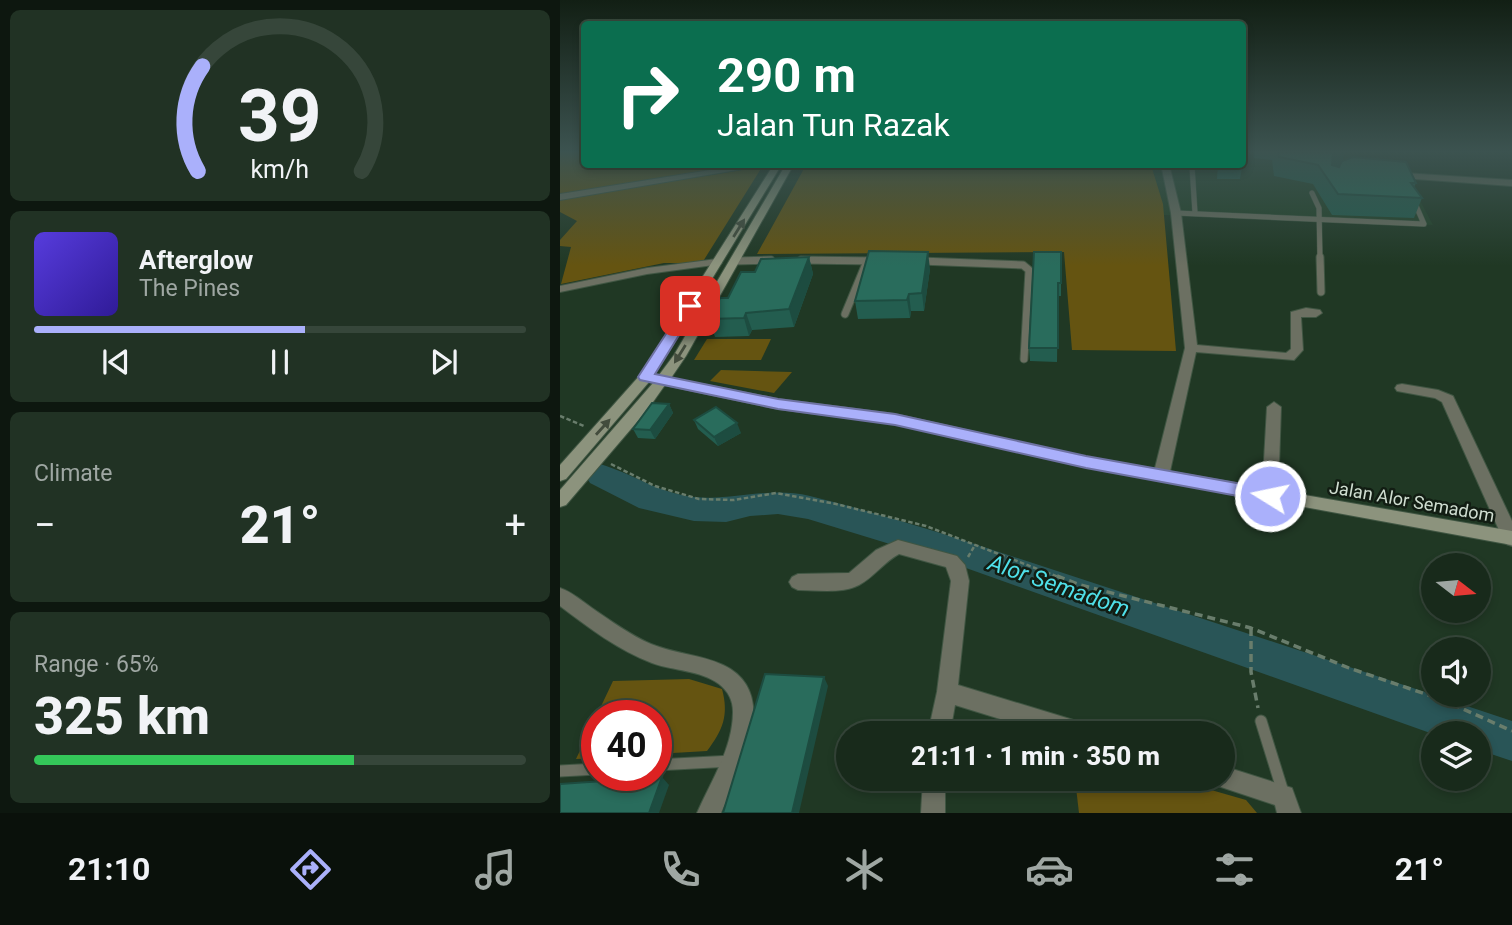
<!DOCTYPE html>
<meta charset="utf-8">
<style>
:root{--surface:#182a1b;--page:#213224;--text:#f1f3f6;--muted:#9fa7a3;--line:#36463a;--accent:#aab0fb}
body{margin:0;font-family:Roboto,sans-serif;background:var(--page);color:var(--text);height:100vh;display:flex;flex-direction:column;font-size:26px;white-space:nowrap}
*{box-sizing:border-box;margin:0}
p{font-size:23px;color:var(--muted)}
.icon{flex:none;width:38px;height:38px;fill:none;stroke:currentColor;stroke-width:2;stroke-linecap:round;stroke-linejoin:round}
.map{position:relative;flex:1;overflow:hidden}
.panel{display:flex;flex-direction:column;gap:10px;padding:10px;background:#0d170f;width:560px}
.panel>*{flex:none}
.guide{position:absolute;left:21px;top:21px;width:665px;height:147px;border-radius:7px;box-shadow:0 4px 10px #0003,0 0 0 2px var(--line);background:#0b6e4f;color:#fff;overflow:hidden}
.needle{width:46px;rotate:106deg}
.buttons{position:absolute;left:861px;top:553px;display:grid;gap:14px}
.buttons a{display:grid;place-items:center;width:70px;height:70px;border-radius:50%;background:var(--surface);box-shadow:0 4px 10px #0003,0 0 0 2px var(--line);font-size:35px}
.speed{position:absolute;left:21px;top:700px;display:flex;gap:14px;font-size:35px;font-weight:700;text-align:center}
.speed>*{display:grid;place-content:center;width:91px;height:91px;border-radius:50%;background:var(--surface);box-shadow:0 4px 10px #0003,0 0 0 2px var(--line);line-height:1}
.speed .limit{border:10px solid #d22;background:#fff;color:#111}
.pin{position:absolute;display:grid;place-items:center;width:60px;height:60px;color:#fff;margin:-30px;border-radius:14px;box-shadow:0 4px 10px #0006}
.me{position:absolute;width:77px;margin:-38px;rotate:280deg;stroke-linejoin:round;filter:drop-shadow(0 0 5px #0008)}
.turn{display:flex;align-items:center;gap:24px;height:147px;padding:0 21px;font-size:32px}
.turn .icon{width:91px;height:91px;stroke-width:2.5}
.turn b{display:block;font-size:49px;line-height:60px}
.big{font-size:52px;font-weight:800;line-height:1.1}
.panel .widget{flex:1;display:flex;flex-direction:column;justify-content:center;gap:10px;min-width:0;padding:0 24px;border-radius:10px;background:var(--page)}
.panel .dial{align-items:center;gap:0}
.dial svg{height:182px;overflow:visible;fill:none;stroke:var(--line);stroke-width:7;stroke-linecap:round;text-anchor:middle}
.dial text{fill:var(--text);stroke:none}
.song{display:flex;align-items:center;gap:21px}
.cover{width:84px;height:84px;border-radius:10px;background:linear-gradient(135deg,hsl(250 70% 55%),hsl(250 70% 35%))}
.played{height:7px;border-radius:4px;background:linear-gradient(90deg,var(--accent) 55%,var(--line) 55%)}
.keys{display:flex;justify-content:space-around;direction:ltr}
.heat{display:flex;justify-content:space-between;align-items:center;font-size:38px;direction:ltr}
.charge{height:10px;border-radius:5px;background:linear-gradient(90deg,#34c759 65%,var(--line) 0)}
.trip{position:absolute;left:276px;top:721px;width:399px;height:70px;border-radius:35px;background:var(--surface);box-shadow:0 4px 10px #0003,0 0 0 2px var(--line);font-weight:800;line-height:70px;text-align:center}
.tabs{display:flex;height:112px;justify-content:space-around;align-items:center;background:#0a110b;color:var(--muted)}
.tabs .icon{width:49px;height:49px}
.tabs .current{color:var(--accent)}
.tabs b{font-size:32px;color:var(--text)}
main{display:flex;flex:1;min-height:0}
.map>svg:first-child{display:block}
.built{fill:#234228}
.green{fill:#655411}
.lines{fill:none;stroke-linecap:round;stroke-linejoin:round}
.river{fill:#295557;fill-rule:evenodd}
.lane-far2-casing{stroke:#405643;stroke-width:6}
.lane-far1-casing{stroke:#405643;stroke-width:9}
.lane-casing{stroke:#405643;stroke-width:13}
.street-casing{stroke:#405643;stroke-width:2}
.secondary-casing{stroke:#405643;stroke-width:2}
.path-far1{stroke:#697d6c;stroke-width:2.5;stroke-dasharray:4.5 2.5;stroke-linecap:butt}
.path{stroke:#697d6c;stroke-width:3.5;stroke-dasharray:8 5;stroke-linecap:butt}
.lane-far2{stroke:#6c7062;stroke-width:5}
.lane-far1{stroke:#6c7062;stroke-width:7}
.lane{stroke:#6c7062;stroke-width:11}
.street{fill:#6c7062;fill-rule:evenodd}
.secondary{fill:#8c937d;fill-rule:evenodd}
.wall{fill:#235d4f}
.shaded-wall{fill:#1d4c40}
.building{fill:#296c5c;stroke:#1d4c40;stroke-width:2}
.oneway{fill:#434c3d}
.route{fill:#aab0fb;stroke:#6e72a3;stroke-width:2}
.labels{text-anchor:middle;dominant-baseline:central;stroke-width:5;stroke-linejoin:round;paint-order:stroke}
.street-label{font-size:18px;fill:#cfddd0;stroke:#121d13}
.near-water-label{font-size:23px;font-style:italic;fill:#4fdfe8;stroke:#121d13}
</style>
<main>
<section class="panel">
<div class="widget dial"><svg viewBox="0 0 100 80">
<path d="M14 69A42 42 0 1 1 86 69"/>
<path d="M14 69A42 42 0 0 1 16 23" stroke="#aab0fb"/>
<text x="50" y="56" font-size="32" font-weight="700">39</text>
<text x="50" y="72" font-size="11">km/h</text>
</svg></div>
<div class="widget">
<div class="song"><i class="cover"></i><div><b>Afterglow</b><p>The Pines</p></div></div>
<div class="played"></div>
<div class="keys"><svg class="icon" aria-label="previous" viewBox="0 0 24 24"><path d="M18 5L8 12l10 7zM5 5v14"/></svg><svg class="icon" aria-label="pause" viewBox="0 0 24 24"><path d="M8 5v14M16 5v14"/></svg><svg class="icon" aria-label="next" viewBox="0 0 24 24"><path d="M6 5l10 7-10 7zM19 5v14"/></svg></div>
</div>
<div class="widget"><p>Climate</p>
<div class="heat"><a>−</a><b class="big">21°</b><a>+</a></div>
</div>
<div class="widget"><p>Range · 65%</p><b class="big">325 km</b><div class="charge"></div></div>
</section>
<div class="map">
<svg width="952" height="813" viewBox="0 0 952 813">
<rect width="100%" height="100%" fill="#203824"/>
<!-- built -->
<polygon class="built" points="683,152 794,152 801,171 846,174 873,225 604,215 591,165 682,164"/>
<!-- green -->
<g class="green">
<polygon points="0,152 24,152 24,164 195,165 0,196"/>
<polygon points="246,165 591,165 603,204 616,351 512,350 504,252 197,254"/>
<polygon points="202,167 142,263 104,263 1,284 11,247 0,246 0,240 17,221 0,212 0,199"/>
<polygon points="147,339 211,339 201,360 134,360"/>
<polygon points="161,370 232,372 214,393 150,381"/>
<path d="M129,679l33,10c7,26 1,41 -15,62l-51,3v-38h-59v42l-21,1 37,-78z"/>
<polygon points="515,779 613,779 686,800 697,813 519,813"/>
</g>
<g class="lines">
<!-- river -->
<path class="river" d="M40,464c34,10 58,29 94,33 41,4 74,-11 116,-1 101,25 200,60 299,92 134,44 269,88 403,133v40l-33,-11v-17l-46,1 -481,-171 -144,-44 -30,-5 -28,2 -24,6 -32,-1 -55,-13 -49,-25 -5,-8 5,-8z"/>
<defs>
<g id="lane-far2">
<polyline points="632,166 635,213"/>
<polyline points="752,193 759,208 760,259"/>
<polyline points="616,213 864,224 854,201"/>
</g>
<g id="lane-far1">
<polyline points="760,257 761,292"/>
<polyline points="241,260 316,261"/>
<polyline points="175,261 211,260"/>
<polyline points="360,261 463,265 469,270 464,359"/>
<polyline points="285,314 307,261"/>
</g>
<g id="lane">
<polyline points="701,721 723,792"/>
<polyline points="96,765 172,761"/>
<polyline points="0,771 37,769"/>
</g>
<g id="street">
<polygon points="188,164 211,164 0,200 0,194"/>
<polygon points="601,164 609,164 621,213 637,345 726,353 731,349 731,312 746,308 760,310 762,313 756,317 741,317 743,350 734,360 636,352 609,476 607,480 595,480 593,476 625,348 611,213"/>
<polygon points="844,173 952,180 952,186 841,178 840,176"/>
<polygon points="157,259 162,262 161,264 87,274 0,292 0,286 87,268"/>
<polygon points="842,384 878,390 893,396 952,521 952,546 946,544 943,539 882,402 875,398 837,391 835,388 837,385"/>
<polygon points="714,402 721,407 718,496 716,500 710,502 704,500 702,496 707,407"/>
<path d="M338,540l59,16 8,9 4,16 -11,104 122,37 8,3 3,8h-45l-91,-28 -5,28h-22l9,-41 14,-111 -5,-14 -47,-13c-15,8 -25,23 -40,31 -17,9 -42,5 -61,5l-6,-3 -3,-5 3,-5 6,-3 51,-1 27,-23z"/>
<path d="M0,588c12,4 22,13 32,20 19,13 38,27 59,36 24,10 49,10 72,21 60,28 16,107 -2,148h-24c14,-32 36,-65 36,-101 0,-12 -5,-21 -14,-28 -19,-14 -45,-13 -67,-21 -34,-13 -63,-35 -92,-57z"/>
<polygon points="663,766 732,788 741,813 717,813 715,805 655,785 652,779 663,779"/>
<polygon points="363,779 385,779 385,813 361,813"/>
</g>
<polygon id="secondary" points="214,164 222,164 94,374 99,375 114,355 226,164 234,164 126,356 111,378 218,399 335,414 526,457 952,531 952,545 526,467 335,424 218,409 105,385 88,409 6,505 0,507 0,490 93,383 89,382 6,479 0,481 0,465 81,374"/>
</defs>
<!-- lane-far2 casing -->
<use href="#lane-far2" class="lane-far2-casing"/>
<!-- lane-far1 casing -->
<use href="#lane-far1" class="lane-far1-casing"/>
<!-- lane casing -->
<use href="#lane" class="lane-casing"/>
<!-- street casing -->
<use href="#street" class="street-casing"/>
<!-- secondary casing -->
<use href="#secondary" class="secondary-casing"/>
<!-- path-far1 -->
<g class="path-far1">
<polyline points="0,416 24,426"/>
<polyline points="51,464 95,486 139,499 174,500 216,493 276,504 366,526 501,578"/>
<polyline points="408,557 415,545"/>
</g>
<!-- path -->
<g class="path">
<polyline points="497,576 520,585 691,628 789,668 883,700 952,731"/>
<polyline points="691,628 691,672 698,708"/>
</g>
<!-- lane-far2 -->
<use href="#lane-far2" class="lane-far2"/>
<!-- lane-far1 -->
<use href="#lane-far1" class="lane-far1"/>
<!-- lane -->
<use href="#lane" class="lane"/>
<!-- street -->
<use href="#street" class="street"/>
<!-- secondary -->
<use href="#secondary" class="secondary"/>
</g>
<!-- wall -->
<g class="wall">
<polygon points="682,152 684,157 680,179 657,179 658,164 682,164"/>
<polygon points="694,152 785,152 782,161 856,183 854,187 862,198 854,218 772,215 753,184 714,176 712,160 694,158"/>
<polygon points="501,252 501,296 498,296 497,362 470,361 469,348"/>
<polygon points="249,257 253,274 234,327 192,330 189,336 155,337 149,319 168,298 195,272"/>
<polygon points="370,269 364,311 351,311 350,318 298,319 295,301"/>
<polygon points="109,404 113,413 95,439 78,438 73,429"/>
<polygon points="134,420 181,433 158,446 138,429"/>
</g>
<!-- shaded-wall -->
<g class="shaded-wall">
<polygon points="777,152 785,152 780,168 767,172 773,153"/>
<polygon points="368,252 370,269 364,311 362,293"/>
<polygon points="249,257 253,274 234,327 229,309"/>
<polygon points="349,294 351,311 350,318 347,300"/>
<polygon points="186,313 192,330 189,336 184,318"/>
<polygon points="109,404 113,413 95,439 90,430"/>
<polygon points="177,423 181,433 158,446 154,437"/>
<polygon points="264,677 268,686 239,813 232,813"/>
<polygon points="102,777 109,785 99,813 89,813"/>
</g>
<!-- building -->
<g class="building">
<polygon points="718,152 777,152 773,153 772,165 779,167 782,161 793,157 846,162 856,183 851,183 862,198 778,194 758,165 719,157"/>
<polygon points="309,251 368,252 362,293 349,294 347,300 295,301"/>
<polygon points="474,252 501,252 501,283 498,283 498,348 469,348"/>
<polygon points="249,257 229,309 186,313 184,318 149,319 160,298 168,298 181,272 195,272 201,259"/>
<polygon points="92,403 109,404 90,430 73,429"/>
<polygon points="156,407 177,423 154,437 134,420"/>
<polygon points="205,674 264,677 232,813 163,813"/>
<polygon points="102,777 89,813 0,813 0,784"/>
</g>
<!-- one-way arrows -->
<defs><path id="oneway-solid" d="M-6-.8H1V-3.2L6.5 0L1 3.2V.8H-6Z" transform="scale(1.75)"/></defs>
<g class="oneway">
<use href="#oneway-solid" transform="translate(179 228) rotate(-58)"/>
<use href="#oneway-solid" transform="translate(120 354) rotate(122)"/>
<use href="#oneway-solid" transform="translate(43 427) rotate(-48)"/>
</g>
<!-- sky -->
<linearGradient id="sky" x2="0" y2="1"><stop stop-color="#121f14"/><stop offset="0.57" stop-color="#3c5350"/><stop offset="1" stop-color="#3c5350" stop-opacity="0"/></linearGradient>
<rect width="952" height="266" fill="url(#sky)"/>
<!-- route -->
<polygon class="route" points="130,302 137,306 95,374 218,399 335,414 526,456 710,489 717,491 719,496 717,500 710,502 526,468 335,425 218,409 80,380 78,377 126,303"/>
<g class="labels">
<!-- street labels -->
<g class="street-label">
<text transform="translate(852 501) rotate(10)">Jalan Alor Semadom</text>
</g>
<!-- near-water labels -->
<g class="near-water-label">
<text transform="translate(499 586) rotate(19)">Alor Semadom</text>
</g>
</g>
</svg>
<div class="buttons">
<a><svg class="needle" viewBox="-14 -14 28 28"><path d="M0-13l5 13h-10z" fill="#e53935"/><path d="M0 13l5-13h-10z" fill="#9fa7a3"/></svg></a>
<a><svg class="icon" aria-label="sound" viewBox="0 0 24 24"><path d="M4 9h4l5-4v14l-5-4H4zM17 9q2 3 0 6"/></svg></a>
<a><svg class="icon" aria-label="layers" viewBox="0 0 24 24"><path d="M12 4l9 5-9 5-9-5zM3 14l9 5 9-5"/></svg></a>
</div>
<div class="speed"><div class="limit">40</div></div>
<div class="pin" style="left:130px;top:306px;background:#d93025"><svg class="icon" aria-label="arrive" viewBox="0 0 24 24"><path d="M6 21V4h12l-3 4 3 4H6"/></svg></div>
<svg class="me" style="left:710px;top:496px" viewBox="-20 -20 40 40"><circle r="17" fill="#aab0fb" stroke="#fff" stroke-width="3"/><path d="M0-11L8 9 0 5-8 9z" fill="#fff"/></svg>
<div class="trip">21:11 · 1 min · 350 m</div>
<div class="guide">
<div class="turn"><svg class="icon" aria-label="right" viewBox="0 0 24 24"><path d="M7 20v-9h11M14 6l5 5-5 5"/></svg><div><b>290 m</b>Jalan Tun Razak</div></div>
</div>
</div>
</main>
<nav class="tabs">
<b>21:10</b>
<svg class="icon current" aria-label="directions" viewBox="0 0 24 24"><path d="M12 3l9 9-9 9-9-9zM9 14v-3h6M13 9l2 2-2 2"/></svg>
<svg class="icon" aria-label="music" viewBox="0 0 24 24"><path d="M9 18V5l10-2v13"/><circle cx="6" cy="18" r="3"/><circle cx="16" cy="16" r="3"/></svg>
<svg class="icon" aria-label="phone" viewBox="0 0 24 24"><path d="M5 4h4l2 5-3 2q2 4 5 5l2-3 5 2v4C11 20 4 13 5 4z"/></svg>
<svg class="icon" aria-label="climate" viewBox="0 0 24 24"><path d="M12 3v18M4 7l16 10M4 17L20 7"/></svg>
<svg class="icon" aria-label="car" viewBox="0 0 24 24"><path d="M5 17H2v-5l4-1 3-4h7l3 4 3 1v5h-3M9 17h6M6 11h13"/><circle cx="7" cy="17" r="2"/><circle cx="17" cy="17" r="2"/></svg>
<svg class="icon" aria-label="filters" viewBox="0 0 24 24"><path d="M4 7h16M4 17h16"/><circle cx="9" cy="7" r="2"/><circle cx="15" cy="17" r="2"/></svg>
<b>21°</b>
</nav>
